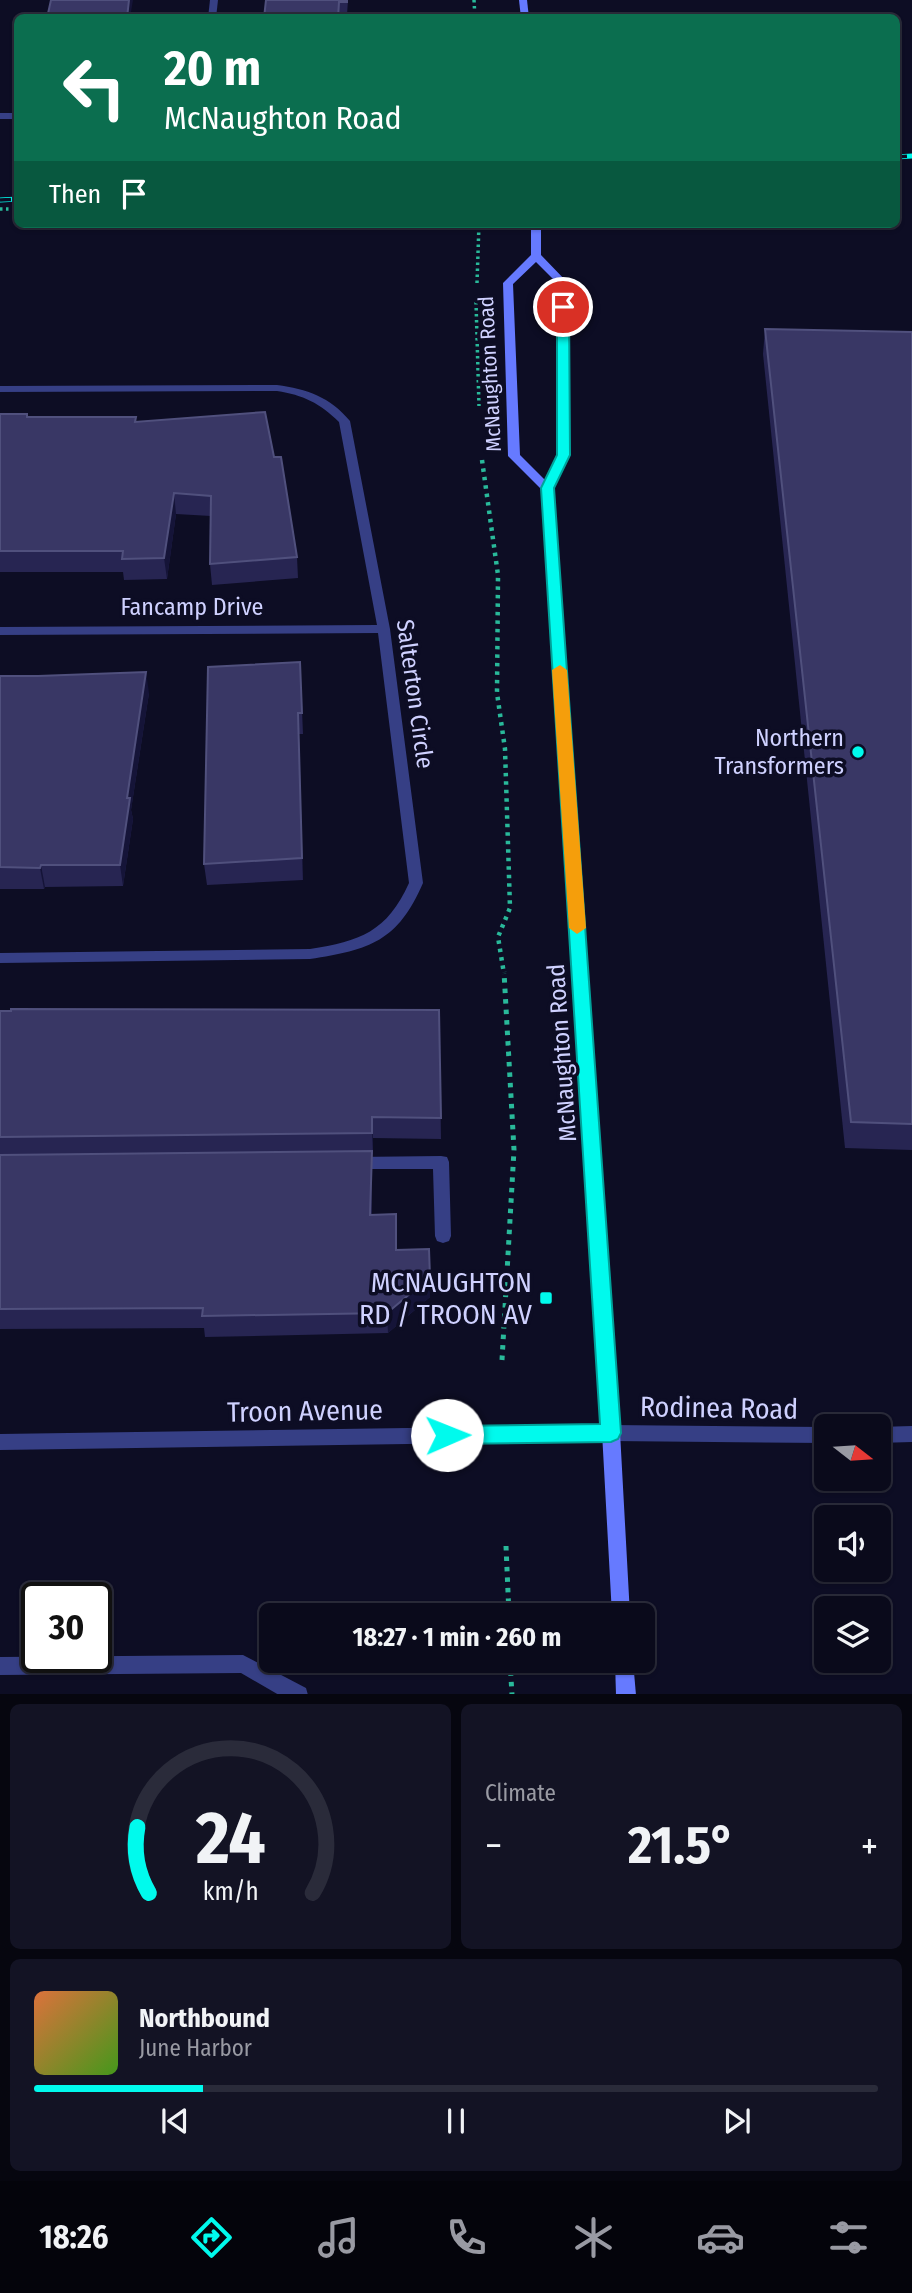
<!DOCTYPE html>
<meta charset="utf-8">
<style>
:root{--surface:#0a0a1b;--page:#131324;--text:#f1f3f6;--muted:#999aa3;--line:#2a2b3a;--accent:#00faed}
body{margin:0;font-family:"Fira Sans Condensed",sans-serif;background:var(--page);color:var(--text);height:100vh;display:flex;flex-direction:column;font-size:26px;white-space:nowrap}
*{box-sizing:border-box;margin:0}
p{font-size:23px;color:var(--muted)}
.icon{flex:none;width:38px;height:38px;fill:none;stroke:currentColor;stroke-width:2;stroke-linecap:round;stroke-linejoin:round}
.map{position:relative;height:1694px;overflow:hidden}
.details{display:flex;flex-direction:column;gap:10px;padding:10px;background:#06060f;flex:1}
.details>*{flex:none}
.top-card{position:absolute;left:14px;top:14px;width:886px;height:214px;border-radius:10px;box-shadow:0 2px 5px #0004,0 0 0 2px var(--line);background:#0b6e4f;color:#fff;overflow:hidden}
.needle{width:46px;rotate:107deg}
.fabs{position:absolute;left:814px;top:1414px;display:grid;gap:14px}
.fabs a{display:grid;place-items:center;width:77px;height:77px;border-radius:10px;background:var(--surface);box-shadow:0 2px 5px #0004,0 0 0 2px var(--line);font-size:35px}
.speed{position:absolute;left:21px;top:1582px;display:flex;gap:14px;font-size:35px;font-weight:700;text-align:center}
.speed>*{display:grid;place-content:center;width:91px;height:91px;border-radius:50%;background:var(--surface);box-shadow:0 2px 5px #0004,0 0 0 2px var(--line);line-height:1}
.speed .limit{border:4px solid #111;border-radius:10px;background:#fff;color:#111}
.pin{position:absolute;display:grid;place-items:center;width:60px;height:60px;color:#fff;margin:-30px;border:4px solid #fff;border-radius:50%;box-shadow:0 2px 7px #0007}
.me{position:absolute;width:77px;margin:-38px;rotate:89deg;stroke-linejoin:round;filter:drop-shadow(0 0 5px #0008)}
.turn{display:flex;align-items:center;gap:24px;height:147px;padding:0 35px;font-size:32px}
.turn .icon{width:91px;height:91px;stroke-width:2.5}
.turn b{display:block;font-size:49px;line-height:60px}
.then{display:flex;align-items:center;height:66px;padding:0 35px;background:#0003;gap:14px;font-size:26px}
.big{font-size:52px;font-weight:700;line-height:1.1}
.details .tile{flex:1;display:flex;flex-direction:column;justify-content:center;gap:10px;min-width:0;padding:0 24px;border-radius:10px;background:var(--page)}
.details .dial{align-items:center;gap:0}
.dial svg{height:182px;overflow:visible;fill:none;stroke:var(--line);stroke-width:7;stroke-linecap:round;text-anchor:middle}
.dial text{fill:var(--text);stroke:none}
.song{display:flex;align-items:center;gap:21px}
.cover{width:84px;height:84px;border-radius:10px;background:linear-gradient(135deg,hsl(20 70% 55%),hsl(100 70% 35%))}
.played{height:7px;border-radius:4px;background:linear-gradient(90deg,var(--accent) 20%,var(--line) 20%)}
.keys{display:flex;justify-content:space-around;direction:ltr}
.heat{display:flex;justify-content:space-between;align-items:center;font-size:38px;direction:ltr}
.details .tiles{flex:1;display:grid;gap:10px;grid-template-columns:1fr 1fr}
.tile:last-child{grid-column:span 2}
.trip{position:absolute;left:259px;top:1603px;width:396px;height:70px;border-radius:10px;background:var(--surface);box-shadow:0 2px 5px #0004,0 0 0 2px var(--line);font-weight:700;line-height:70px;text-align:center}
.tab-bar{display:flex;height:112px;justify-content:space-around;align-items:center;background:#04040b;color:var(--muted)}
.tab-bar .icon{width:49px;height:49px}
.tab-bar .selected{color:var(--accent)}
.tab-bar b{font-size:32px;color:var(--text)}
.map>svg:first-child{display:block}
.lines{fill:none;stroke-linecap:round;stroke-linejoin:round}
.path-far2{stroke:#29b99a;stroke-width:3.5;stroke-dasharray:2.5 3.5;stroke-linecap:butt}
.path-far1{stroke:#29b99a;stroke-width:4.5;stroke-dasharray:3.5 5;stroke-linecap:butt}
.path{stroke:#29b99a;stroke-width:5;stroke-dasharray:4.5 6;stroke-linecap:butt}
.lane{fill:#363f85;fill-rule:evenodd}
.street{fill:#363f85;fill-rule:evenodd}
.secondary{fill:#667aff;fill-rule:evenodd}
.rail-casing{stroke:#00faed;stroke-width:5}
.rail{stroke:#0d0d24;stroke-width:3.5;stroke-dasharray:11;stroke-linecap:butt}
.wall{fill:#272552}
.shaded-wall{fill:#151438}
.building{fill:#393765;stroke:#50507d;stroke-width:2}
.route{fill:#00faed;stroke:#00a29a;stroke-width:2}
.slow{fill:#f59e0b}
.poi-dot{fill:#00faed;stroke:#0d0d24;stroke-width:2.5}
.labels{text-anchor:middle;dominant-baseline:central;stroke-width:7;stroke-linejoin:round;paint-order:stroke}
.far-street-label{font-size:21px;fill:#cfd1ff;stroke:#0d0d24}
.street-label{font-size:24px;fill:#cfd1ff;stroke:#0d0d24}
.poi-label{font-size:24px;fill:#cfd1ff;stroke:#0d0d24;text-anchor:end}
.near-poi-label{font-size:28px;fill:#cfd1ff;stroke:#0d0d24;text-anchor:end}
.near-street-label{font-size:28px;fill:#cfd1ff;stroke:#0d0d24}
</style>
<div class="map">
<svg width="912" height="1695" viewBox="0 0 912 1695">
<rect width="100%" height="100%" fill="#0d0d24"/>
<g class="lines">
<!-- path-far2 -->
<g class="path-far2">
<polyline points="474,0 475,18"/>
<polyline points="0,209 18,209"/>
<polyline points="477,283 479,224"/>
<polyline points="476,302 479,406"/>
</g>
<!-- path-far1 -->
<polyline class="path-far1" points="482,460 498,575 497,693 505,749 510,908 498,937 504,974"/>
<!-- path -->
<g class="path">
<polyline points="502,1360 514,1150 504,972"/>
<polyline points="506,1546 509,1615"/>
<polyline points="510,1661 512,1695"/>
</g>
<!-- lane -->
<g class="lane">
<polygon points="441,1156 447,1157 449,1162 451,1236 449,1241 443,1243 437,1241 435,1236 433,1169 355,1169 349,1168 347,1163 349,1158 355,1157"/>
<polygon points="243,1655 306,1688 308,1695 279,1695 241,1673 0,1675 0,1657"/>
</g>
<!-- street -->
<g class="street">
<polygon points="210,0 218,0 216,18 208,18"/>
<rect x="0" y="113" width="18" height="6"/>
<path d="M277,385c30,4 53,12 73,36l40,208 33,254c-25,58 -53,67 -113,76l-310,4v-10l310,-4c50,-8 77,-17 99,-66l-31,-250 -378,2v-8l377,-2 -38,-203c-19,-19 -36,-27 -62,-31l-277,1v-6z"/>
<polygon points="611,1425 826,1427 826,1443 611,1441 0,1450 0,1434"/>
<polygon points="912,1426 912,1442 878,1443 878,1427"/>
</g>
<!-- secondary -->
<g class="secondary">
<polygon points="519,0 527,0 529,18 521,18"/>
<path d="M531,224h10v31l26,27 3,173 -17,33 63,871 14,256h-18l-14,-256 -57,-870 -33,-33 -5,-173 28,-28zM536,262l21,21 1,172 -13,25 -25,-25 -7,-171z"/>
<polygon points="615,1661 633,1661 636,1695 616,1695"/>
</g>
<defs>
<g id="rail">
<polyline points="896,157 912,156"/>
<polyline points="0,200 18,199"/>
</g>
</defs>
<!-- rail casing -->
<use href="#rail" class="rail-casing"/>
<!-- rail -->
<use href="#rail" class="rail"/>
</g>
<!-- wall -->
<g class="wall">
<polygon points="266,0 348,0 347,15 340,15 340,18 264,18"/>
<polygon points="765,329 912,332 912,1150 845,1148 763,354"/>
<polygon points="0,414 28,417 136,417 136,422 297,557 298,578 212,585 210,564 211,516 176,514 167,579 124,580 123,572 0,572"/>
<polygon points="300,662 303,734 299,734 303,880 207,885 204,864"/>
<polygon points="0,676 149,693 131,810 133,819 123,886 45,887 44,889 0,889"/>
<polygon points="439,1010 441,1139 373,1138 373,1154 372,1154 372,1215 397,1235 397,1250 430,1297 388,1333 205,1337 204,1328 0,1329 0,1011"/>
</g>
<!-- shaded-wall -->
<g class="shaded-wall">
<polygon points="129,0 133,0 130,18 127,18"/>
<polygon points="174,493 176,514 167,579 164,558"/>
<polygon points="146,672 149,693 131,810 133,819 123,886 120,865 127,798"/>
<polygon points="298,713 299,734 303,880 302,858"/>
<polygon points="41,865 45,887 44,889 40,868"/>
<polygon points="372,1117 373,1138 373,1154 372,1133"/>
<polygon points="372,1151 372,1172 371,1235 370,1215"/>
<polygon points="430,1277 430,1297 388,1333 387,1313"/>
</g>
<!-- building -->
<g class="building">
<polygon points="51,0 129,0 127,18 47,18"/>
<polygon points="266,0 347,0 347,2 339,2 338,18 264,18"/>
<polygon points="765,329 912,332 912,1124 851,1122"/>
<polygon points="265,412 274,457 281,457 297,557 210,564 211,496 174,493 164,558 122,559 123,551 0,551 0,414 27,414 27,417 136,417 135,422"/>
<polygon points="300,662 302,713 298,713 302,858 204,864 208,667"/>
<polygon points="146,672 127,798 130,798 120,865 41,865 40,868 0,867 0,676 38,676"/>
<polygon points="11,1009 439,1010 441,1118 372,1117 372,1133 0,1137 0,1011 11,1011"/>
<polygon points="372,1151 370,1215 396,1214 396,1250 429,1249 430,1277 387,1313 202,1316 203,1308 0,1309 0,1155"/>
</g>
<!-- route -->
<polygon class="route" points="563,303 569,307 570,455 554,488 621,1433 618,1439 611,1442 447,1444 440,1442 437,1435 440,1429 447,1426 600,1424 541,488 557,455 557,307"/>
<!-- slow -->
<polygon class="slow" points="560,665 567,670 586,928 577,934 569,928 552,670"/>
<!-- markers -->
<g class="poi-dot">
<circle cx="858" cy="752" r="7"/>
<rect x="539" y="1291" width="14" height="14" rx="3.5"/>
</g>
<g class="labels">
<!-- far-street labels -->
<g class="far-street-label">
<text transform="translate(490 374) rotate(-93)">McNaughton Road</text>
</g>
<!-- street labels -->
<g class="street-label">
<text x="192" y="607">Fancamp Drive</text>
<text transform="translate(415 694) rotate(82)">Salterton Circle</text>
<text transform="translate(562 1053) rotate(-94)">McNaughton Road</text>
</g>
<!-- poi labels -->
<g class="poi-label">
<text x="844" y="738">Northern<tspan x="844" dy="28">Transformers</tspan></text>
</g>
<!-- near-poi labels -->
<g class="near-poi-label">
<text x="532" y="1282">MCNAUGHTON<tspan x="532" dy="32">RD / TROON AV</tspan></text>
</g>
<!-- near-street labels -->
<g class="near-street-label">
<text transform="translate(719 1408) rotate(1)">Rodinea Road</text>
<text transform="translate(305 1411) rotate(-1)">Troon Avenue</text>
</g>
</g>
</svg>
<div class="fabs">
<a><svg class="needle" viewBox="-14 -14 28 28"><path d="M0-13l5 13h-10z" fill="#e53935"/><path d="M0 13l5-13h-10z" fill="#999aa3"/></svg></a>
<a><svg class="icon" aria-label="sound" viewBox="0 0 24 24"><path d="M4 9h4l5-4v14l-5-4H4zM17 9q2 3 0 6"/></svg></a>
<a><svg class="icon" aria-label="layers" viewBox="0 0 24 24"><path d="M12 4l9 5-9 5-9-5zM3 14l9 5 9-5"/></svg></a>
</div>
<div class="speed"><div class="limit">30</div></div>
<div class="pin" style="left:563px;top:307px;background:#d93025"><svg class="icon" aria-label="arrive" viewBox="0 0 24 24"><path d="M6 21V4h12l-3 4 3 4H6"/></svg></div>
<svg class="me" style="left:447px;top:1435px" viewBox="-20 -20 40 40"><circle r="19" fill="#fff"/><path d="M0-13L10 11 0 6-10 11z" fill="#00faed"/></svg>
<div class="trip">18:27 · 1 min · 260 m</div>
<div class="top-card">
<div class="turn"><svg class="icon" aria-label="left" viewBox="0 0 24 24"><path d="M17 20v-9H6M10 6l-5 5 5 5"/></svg><div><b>20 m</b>McNaughton Road</div></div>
<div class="then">Then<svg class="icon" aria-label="arrive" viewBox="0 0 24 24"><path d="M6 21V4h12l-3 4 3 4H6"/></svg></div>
</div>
</div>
<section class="details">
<div class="tiles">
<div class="tile dial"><svg viewBox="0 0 100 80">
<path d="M14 69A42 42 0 1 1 86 69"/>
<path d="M14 69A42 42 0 0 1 9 40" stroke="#00faed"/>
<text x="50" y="56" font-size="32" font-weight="700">24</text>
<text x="50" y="72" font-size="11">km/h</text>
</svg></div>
<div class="tile"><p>Climate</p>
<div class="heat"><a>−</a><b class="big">21.5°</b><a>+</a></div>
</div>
<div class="tile">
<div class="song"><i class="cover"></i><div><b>Northbound</b><p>June Harbor</p></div></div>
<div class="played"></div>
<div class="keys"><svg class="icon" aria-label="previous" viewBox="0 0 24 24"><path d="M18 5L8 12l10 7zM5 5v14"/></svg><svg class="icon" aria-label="pause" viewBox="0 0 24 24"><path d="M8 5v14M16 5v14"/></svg><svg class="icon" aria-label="next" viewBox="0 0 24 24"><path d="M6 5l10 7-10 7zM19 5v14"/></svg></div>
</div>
</div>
</section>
<nav class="tab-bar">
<b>18:26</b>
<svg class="icon selected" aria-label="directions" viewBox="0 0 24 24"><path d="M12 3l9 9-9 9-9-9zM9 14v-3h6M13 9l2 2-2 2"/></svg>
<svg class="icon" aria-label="music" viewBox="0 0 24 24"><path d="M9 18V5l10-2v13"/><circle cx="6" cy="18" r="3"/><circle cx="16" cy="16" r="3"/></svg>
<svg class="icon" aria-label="phone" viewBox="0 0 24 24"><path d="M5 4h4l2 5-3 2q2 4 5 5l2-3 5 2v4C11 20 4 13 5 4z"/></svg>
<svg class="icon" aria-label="climate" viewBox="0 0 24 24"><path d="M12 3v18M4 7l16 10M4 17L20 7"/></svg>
<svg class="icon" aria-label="car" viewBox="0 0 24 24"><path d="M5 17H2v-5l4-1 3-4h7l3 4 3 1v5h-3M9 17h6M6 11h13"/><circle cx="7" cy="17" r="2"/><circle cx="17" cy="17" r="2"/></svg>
<svg class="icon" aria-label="filters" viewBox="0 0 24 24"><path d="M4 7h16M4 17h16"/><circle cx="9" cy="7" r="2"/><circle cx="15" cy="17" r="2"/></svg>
</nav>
